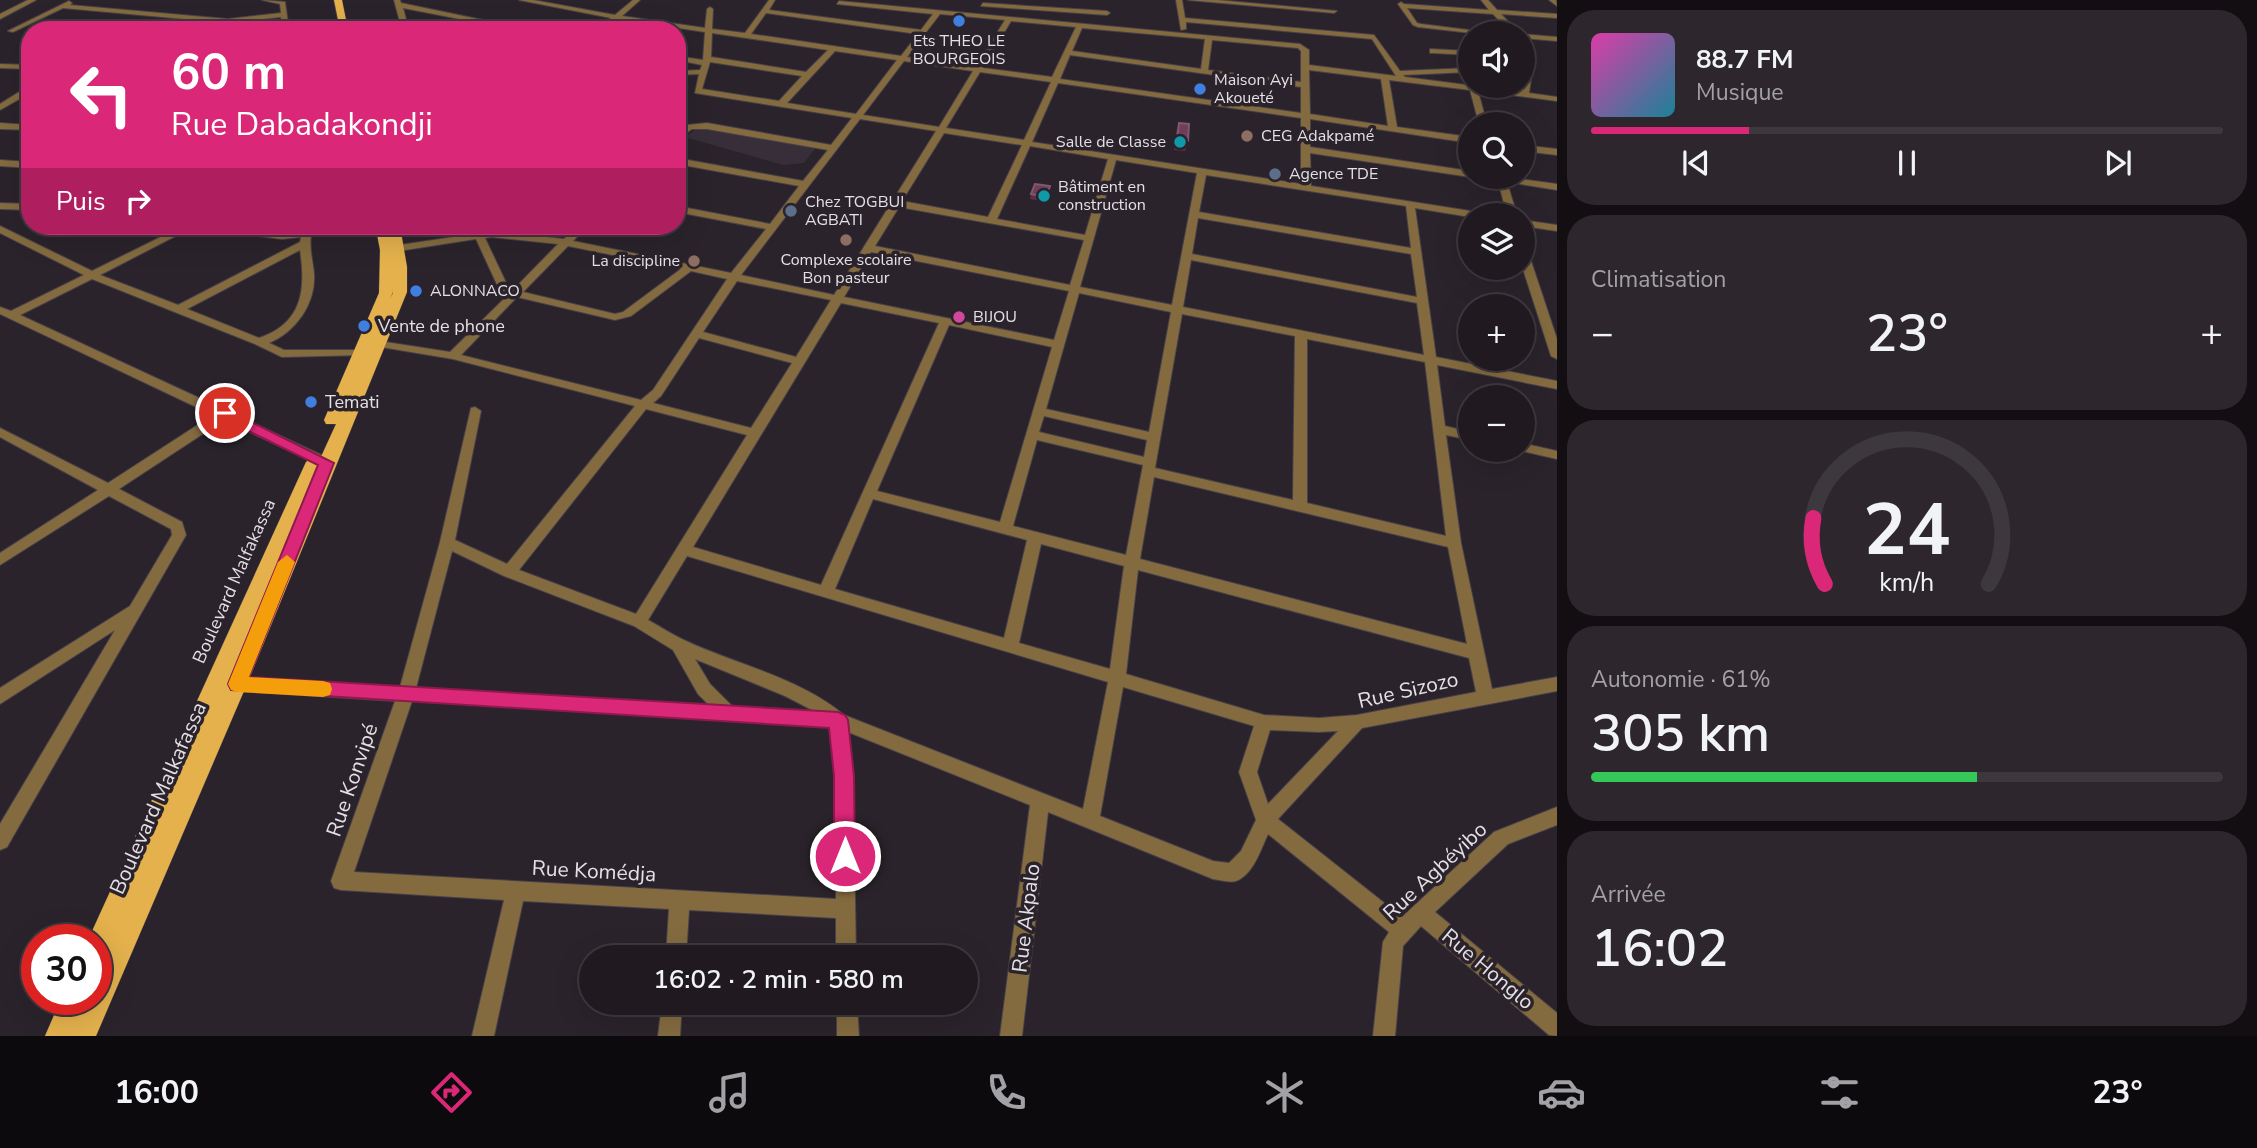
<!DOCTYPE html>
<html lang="fr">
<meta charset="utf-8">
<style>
:root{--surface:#201a20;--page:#2d272d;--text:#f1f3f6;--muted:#a2a1a5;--line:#3d383e;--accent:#db2777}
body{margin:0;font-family:"Nunito Sans",sans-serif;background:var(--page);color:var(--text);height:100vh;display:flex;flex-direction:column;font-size:26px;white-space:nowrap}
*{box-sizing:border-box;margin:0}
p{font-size:23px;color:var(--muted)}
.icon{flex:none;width:38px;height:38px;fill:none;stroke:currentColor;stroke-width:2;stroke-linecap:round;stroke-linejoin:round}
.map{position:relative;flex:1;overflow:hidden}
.details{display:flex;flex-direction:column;gap:10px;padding:10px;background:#120e12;width:700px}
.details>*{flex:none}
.top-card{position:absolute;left:21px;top:21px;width:665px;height:214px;border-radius:28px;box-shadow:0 7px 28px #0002,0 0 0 2px var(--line);background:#db2777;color:#fff;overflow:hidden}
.buttons{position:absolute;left:1458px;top:21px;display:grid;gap:14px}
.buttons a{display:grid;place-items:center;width:77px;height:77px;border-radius:50%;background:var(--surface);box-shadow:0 7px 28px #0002,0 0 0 2px var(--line);font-size:35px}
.speed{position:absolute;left:21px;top:924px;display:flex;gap:14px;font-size:35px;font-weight:700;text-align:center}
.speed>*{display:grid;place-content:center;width:91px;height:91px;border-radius:50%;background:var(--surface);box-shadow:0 7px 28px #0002,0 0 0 2px var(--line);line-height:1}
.speed .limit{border:10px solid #d22;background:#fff;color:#111}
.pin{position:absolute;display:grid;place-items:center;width:60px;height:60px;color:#fff;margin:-30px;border:4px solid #fff;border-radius:50%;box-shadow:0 2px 7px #0007}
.me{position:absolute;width:77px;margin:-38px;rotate:0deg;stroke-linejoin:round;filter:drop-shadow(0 0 5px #0008)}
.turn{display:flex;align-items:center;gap:24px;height:147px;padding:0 35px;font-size:32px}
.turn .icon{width:91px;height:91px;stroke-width:2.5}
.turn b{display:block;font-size:49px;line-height:60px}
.then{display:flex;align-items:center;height:66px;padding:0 35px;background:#0003;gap:14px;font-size:26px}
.big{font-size:52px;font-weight:600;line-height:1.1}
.details .widget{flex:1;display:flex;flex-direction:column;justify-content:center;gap:10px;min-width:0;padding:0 24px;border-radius:28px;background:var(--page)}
.details .dial{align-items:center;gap:0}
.dial svg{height:182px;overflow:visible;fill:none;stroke:var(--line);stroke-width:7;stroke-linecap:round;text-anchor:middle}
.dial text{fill:var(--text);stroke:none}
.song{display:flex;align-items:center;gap:21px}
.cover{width:84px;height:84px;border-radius:10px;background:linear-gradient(135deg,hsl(320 70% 55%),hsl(190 70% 35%))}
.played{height:7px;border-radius:4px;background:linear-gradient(90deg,var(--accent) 25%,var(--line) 25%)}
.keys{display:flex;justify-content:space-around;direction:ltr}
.heat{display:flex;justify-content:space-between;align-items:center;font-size:38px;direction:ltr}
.charge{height:10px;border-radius:5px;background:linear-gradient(90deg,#34c759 61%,var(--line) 0)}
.trip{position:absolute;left:579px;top:945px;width:399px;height:70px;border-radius:35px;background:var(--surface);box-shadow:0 7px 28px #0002,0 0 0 2px var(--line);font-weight:600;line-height:70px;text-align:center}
.tab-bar{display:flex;height:112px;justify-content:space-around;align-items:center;background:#0d0a0d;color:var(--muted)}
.tab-bar .icon{width:49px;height:49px}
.tab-bar .selected{color:var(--accent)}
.tab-bar b{font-size:32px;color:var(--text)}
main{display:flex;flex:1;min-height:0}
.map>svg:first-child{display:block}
.built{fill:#382e3a}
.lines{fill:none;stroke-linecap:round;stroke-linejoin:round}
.minor-casing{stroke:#484149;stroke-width:2}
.major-casing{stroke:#484149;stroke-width:1}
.minor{fill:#846b3f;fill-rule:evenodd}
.major{fill:#e4b14d;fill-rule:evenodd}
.wall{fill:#612c49}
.building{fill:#6f3f5a;stroke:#81586f;stroke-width:2}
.route{fill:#db2777;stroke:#8e194d;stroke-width:2}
.slow{fill:#f59e0b}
.shop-dot{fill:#3f7fe0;stroke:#2a232b;stroke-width:2.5}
.education-dot{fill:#8d6e63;stroke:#2a232b;stroke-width:2.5}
.culture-dot{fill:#0f9aa8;stroke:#2a232b;stroke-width:2.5}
.service-dot{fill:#5c6f8a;stroke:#2a232b;stroke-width:2.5}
.hotel-dot{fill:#d1479c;stroke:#2a232b;stroke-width:2.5}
.labels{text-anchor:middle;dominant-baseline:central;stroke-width:7;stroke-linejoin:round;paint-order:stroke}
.far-poi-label{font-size:16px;fill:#e4e0e5;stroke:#2a232b;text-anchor:start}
.poi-label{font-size:18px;fill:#e4e0e5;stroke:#2a232b;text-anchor:start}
.street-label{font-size:18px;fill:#e4e0e5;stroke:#2a232b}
.near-street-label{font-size:21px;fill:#e4e0e5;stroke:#2a232b}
</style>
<main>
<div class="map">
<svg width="1557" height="1036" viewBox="0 0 1557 1036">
<rect width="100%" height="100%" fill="#2a232b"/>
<!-- built -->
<polygon class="built" points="699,127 816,147 804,163 783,165 685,137"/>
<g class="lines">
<defs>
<g id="minor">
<polygon points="28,0 36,0 0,19 0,14"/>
<polygon points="262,0 285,2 289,30 282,30 281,17 228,23 63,8 13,32 8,31 69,1 72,3 70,5 228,19 281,13 280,4"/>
<polygon points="394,0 400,0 401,3 531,30 516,30 403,8 409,30 402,30"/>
<path d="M519,0h14l82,15 18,-15h7l-18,16 83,12 2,-19 3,-2 3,2 -1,20 33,4 24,-33h6l-6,10 152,20 12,-16 -96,-10 2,-3 461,43 9,6v15l87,11 -24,-37 -186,-17v7l-5,1 -5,-30h6l3,18 189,17 26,36 70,-3v4l-67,3 2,2 116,15 5,-33 -4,-7v-9h3l9,16 -5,34 28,4v4l-79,-10 9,33h-8l-9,-34 -81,-10 8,47 73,10v6l-160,-24v28l160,24v6l-160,-24 1,33 166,26 5,3 -12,2 -55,-9 21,149 121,24v8l-120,-24 8,61 25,6v8l-24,-5 15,108 31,146 65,-12v14l-195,37 -84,91 124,98 92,-85 63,-25v18l-49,19 -73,68 122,101v23l-8,-1 -128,-109 -18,20 -8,90h-22l10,-94 6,-10 -121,-98c-7,15 -15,41 -32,47 -7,2 -16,-1 -23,-2l-165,-67 -26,224h-22l30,-231 -182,-73 5,44 3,181h-20v-39l-147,-8 -3,47h-20l3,-48 -146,-8 -29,135h-22l32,-136 -163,-10 -7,-2 -3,-7 64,-180 -158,-10 -6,-2 -2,-5 2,-5 6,-2 163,10 40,-145 31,-134 4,-1 6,4 -26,129 52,24 128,-158 -182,-47 -78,-13v-4l4,-1 71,11 58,-57 -8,-4 -24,-52 -90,14 -5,-3 5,-3 88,-13 -4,-8h10l3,6 8,-1 73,8 13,-13h10l-14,15 158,32 35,-44 -89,-17v-6l93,18 29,-38 -122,-22v-6l126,23 25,-31 -121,-21h-15l-15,10v-6l10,-8 20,-2 124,22 21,-27 -157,-25 4,-19 -22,1v-4l23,-1 2,-5 -25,-5v-4l26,4 2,-28 -87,-13 -12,11h-8l13,-12zM766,13l152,21 -17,22 -150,-22zM940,14l65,6 -29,47 -69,-10zM1011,21l65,6 -24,50 -69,-9zM1082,28l123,11 -4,30 -129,-18zM712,33l116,17 -22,22 -95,-15zM1212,40l86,8 3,3v31l-93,-12zM835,51l62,9 -41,54 -69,-11zM1070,55l231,32v26l-241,-34zM904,61l69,10 -34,56 -76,-12zM710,62l92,14 -23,25 -77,-12zM1309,70l72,9 7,47 -78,-12zM980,72l71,10 -27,58 -78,-12zM1058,83l243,35v66l-269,-42zM860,119l76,12 -102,164 -93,-20zM944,133l78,12 -34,72 -86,-16zM1030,146l78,13 -23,76 -88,-16zM1116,160l81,13 -25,132 -92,-18zM1206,175l200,31 5,42 -212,-36zM899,207l185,33 -14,45 -195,-39zM1198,218l213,36 6,43 -225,-43zM491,237l67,7 -45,46 -4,-1 -24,-51zM568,246l113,23 -58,43 -8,2 -92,-22zM871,252l198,39 -15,49 -210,-43zM1191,260l226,43 7,52 -241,-48zM691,271l36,8 -74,111 -12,10 -180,-45 56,-58 98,23 16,-4zM737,281l94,19 -35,57 -93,-25zM1079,293l92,19 -22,120 -103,-23zM841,303l98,20 -118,262 -128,-38zM1182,314l113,22 -2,164 -138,-32zM949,325l103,22 -52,175 -123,-31zM699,338l93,25 -41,65 -98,-25 8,-7zM1307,339l118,23 21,174 -139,-33zM646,409l101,26 -111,179 -117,-44zM1044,416l103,24 -3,17 -105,-25zM1037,440l106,25 -17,90 -113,-29zM1154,477l294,70 19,97 -327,-85zM873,499l154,41 -23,98 -169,-49zM1041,544l83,22 -14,103 -91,-26zM452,551l52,25 130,50 39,24 25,44 11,11 -293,-17zM687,556l421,126 -25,127 -239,-94c-44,-37 -106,-50 -158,-74 -13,-6 -25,-14 -38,-21zM1138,570l331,88 7,34 -119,23 -38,3 -55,-3 -138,-41zM695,659l90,37 29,15 -82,-5 -22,-22zM1123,687l131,39 -15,46 17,48 -15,31 -12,12 -16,-2 -113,-45zM412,701l418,26 5,49 1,123 -482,-27zM1270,730l49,2 19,-1 -70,73 -11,-32z"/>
<polygon points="1188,0 1217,0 1337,11 1334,13"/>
<polygon points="1481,0 1488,0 1497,10 1557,14 1557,18 1501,14 1519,33 1511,33 1493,14 1407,8 1417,23 1421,24 1493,33 1471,33 1418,27 1413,25 1398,4 1401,2 1404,4 1489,10"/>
<polygon points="1549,0 1556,0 1557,6"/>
<polygon points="983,3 1107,11 1110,13 1107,15 981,6"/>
<polygon points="1522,34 1557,37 1557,41 1522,38"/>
<polygon points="1430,49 1470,51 1470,55 1433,53 1430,53"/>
<polygon points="0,64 30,65 30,69 0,68"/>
<polygon points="27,87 30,87 30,93 0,110 0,104"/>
<polygon points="0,123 30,125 30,130 0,129"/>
<polygon points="1522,145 1557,149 1557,155 1522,151"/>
<polygon points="0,160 30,162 30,168 0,166"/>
<polygon points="1485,177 1506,177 1557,184 1557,190 1507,182 1517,215 1507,215 1498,181"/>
<polygon points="0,203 30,204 30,210 0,209"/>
<polygon points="1522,220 1557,225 1557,231 1522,226"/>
<path d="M0,226l92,45 91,-45h12l-95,49 78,30 122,-63 1,-5 -19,2 -81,-10 -5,-3c29,0 59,8 87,7 29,-1 58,-8 87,-7l-5,3 -54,7c-2,13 2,25 3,38 2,29 -18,58 -45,69l15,7h77l4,1v4l-83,2 -27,-13 -163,-65 -72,36 203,94 6,1 2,3 101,47 2,3 -7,4 -5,-1 -98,-46 -105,69 63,33 4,13 -179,312 -7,3v-26l115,-194 -115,74v-16l130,-82 42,-71 -1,-6 -62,-33 -109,69v-12l98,-63 -98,-53v-9l108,55 105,-68 -213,-101v-7l11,4 73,-36 -84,-42zM300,250c6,39 3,73 -41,88l-72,-29z"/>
<polygon points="1522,246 1527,249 1557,339 1557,359 1551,356 1522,266"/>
<polygon points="1522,443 1557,451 1557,459 1517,450 1522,450"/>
<polygon points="662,1003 682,1003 680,1036 658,1036"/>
<polygon points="837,1003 857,1003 859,1036 837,1036"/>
</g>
<g id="major">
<polygon points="334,0 342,0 348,30 340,30"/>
<path d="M380,226h6l3,9 -1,-9h12l7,41v25l-160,392 -151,352h-51l16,-37h35v-25l6,-13 -6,3v-24h-8l218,-478 8,-6 6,3 16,-35h-10l-2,-4 55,-127 1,-43 -4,-21zM392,254l1,38 -3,7 3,-6z"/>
</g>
</defs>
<!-- minor casing -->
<use href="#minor" class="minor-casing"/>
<!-- major casing -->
<use href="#major" class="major-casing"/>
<!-- minor -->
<use href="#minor" class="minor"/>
<!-- major -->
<use href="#major" class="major"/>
</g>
<!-- wall -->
<g class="wall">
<polygon points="1179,123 1188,141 1185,151 1174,150 1176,132"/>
<polygon points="1050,186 1045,202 1030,199 1031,194"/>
</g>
<!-- building -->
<g class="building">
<polygon points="1179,123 1189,124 1188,141 1177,140"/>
<polygon points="1035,184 1050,186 1046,197 1031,194"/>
</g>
<!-- route -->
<polygon class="route" points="225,409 334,463 249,677 838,712 845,715 848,720 854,776 855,856 852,863 845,866 837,863 834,856 834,776 829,728 231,690 228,684 318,465 220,417 218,413"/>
<!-- slow -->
<polygon class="slow" points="287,555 295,562 249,677 323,681 330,683 332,689 330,695 323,697 237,692 231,690 228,684 278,562"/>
<!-- markers -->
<g class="shop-dot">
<circle cx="959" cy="21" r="7"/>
<circle cx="1200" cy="89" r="7"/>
<circle cx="416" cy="291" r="7"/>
<circle cx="364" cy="326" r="7"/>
<circle cx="311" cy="402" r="7"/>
</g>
<g class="education-dot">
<circle cx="1247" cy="136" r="7"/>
<circle cx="846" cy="240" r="7"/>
<circle cx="694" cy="261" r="7"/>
</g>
<g class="culture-dot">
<circle cx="1180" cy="142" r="7"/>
<circle cx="1044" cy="196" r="7"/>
</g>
<g class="service-dot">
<circle cx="1275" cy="174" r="7"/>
<circle cx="791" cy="211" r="7"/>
</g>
<circle class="hotel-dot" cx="959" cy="317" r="7"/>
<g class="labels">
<!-- far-poi labels -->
<g class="far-poi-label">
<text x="959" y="41" text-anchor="middle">Ets THEO LE<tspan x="959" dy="18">BOURGEOIS</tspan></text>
<text x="1214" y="80">Maison Ayi<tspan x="1214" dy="18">Akoueté</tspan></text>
<text x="1261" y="136">CEG Adakpamé</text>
<text x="1166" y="142" text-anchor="end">Salle de Classe</text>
<text x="1289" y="174">Agence TDE</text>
<text x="1058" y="187">Bâtiment en<tspan x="1058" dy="18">construction</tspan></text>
<text x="805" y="202">Chez TOGBUI<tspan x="805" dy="18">AGBATI</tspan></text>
<text x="846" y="260" text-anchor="middle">Complexe scolaire<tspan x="846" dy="18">Bon pasteur</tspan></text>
<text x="680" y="261" text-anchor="end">La discipline</text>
<text x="430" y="291">ALONNACO</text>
<text x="973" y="317">BIJOU</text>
</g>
<!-- poi labels -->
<g class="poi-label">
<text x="378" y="326">Vente de phone</text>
<text x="325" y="402">Temati</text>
</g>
<!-- street labels -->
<g class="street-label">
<text transform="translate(234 581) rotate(-66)">Boulevard Malfakassa</text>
</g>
<!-- near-street labels -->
<g class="near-street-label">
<text transform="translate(1408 690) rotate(-13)">Rue Sizozo</text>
<text transform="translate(352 780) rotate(-71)">Rue Konvipé</text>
<text transform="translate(158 798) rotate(-66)">Boulevard Malkafassa</text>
<text transform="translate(594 871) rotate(3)">Rue Komédja</text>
<text transform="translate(1435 871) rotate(-43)">Rue Agbéyibo</text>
<text transform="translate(1026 918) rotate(-83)">Rue Akpalo</text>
<text transform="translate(1488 969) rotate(40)">Rue Honglo</text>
</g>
</g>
</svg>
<div class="buttons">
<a><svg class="icon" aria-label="sound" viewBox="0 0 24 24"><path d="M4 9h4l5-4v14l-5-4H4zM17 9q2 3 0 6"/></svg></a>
<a><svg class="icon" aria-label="search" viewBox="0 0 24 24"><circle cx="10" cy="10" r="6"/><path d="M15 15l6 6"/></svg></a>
<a><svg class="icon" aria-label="layers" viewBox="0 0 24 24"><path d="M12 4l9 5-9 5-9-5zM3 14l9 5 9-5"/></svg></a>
<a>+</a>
<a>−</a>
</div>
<div class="speed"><div class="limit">30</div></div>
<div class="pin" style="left:225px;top:413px;background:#d93025"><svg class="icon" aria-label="arrive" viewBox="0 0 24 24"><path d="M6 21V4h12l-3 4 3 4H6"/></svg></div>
<svg class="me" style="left:845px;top:856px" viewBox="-20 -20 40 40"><circle r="17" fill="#db2777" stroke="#fff" stroke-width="3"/><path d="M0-11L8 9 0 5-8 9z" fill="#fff"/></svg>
<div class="trip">16:02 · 2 min · 580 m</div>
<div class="top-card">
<div class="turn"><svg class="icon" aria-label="left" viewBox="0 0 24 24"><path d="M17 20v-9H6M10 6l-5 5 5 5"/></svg><div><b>60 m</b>Rue Dabadakondji</div></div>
<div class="then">Puis<svg class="icon" aria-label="right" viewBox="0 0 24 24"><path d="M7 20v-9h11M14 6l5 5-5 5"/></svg></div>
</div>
</div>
<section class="details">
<div class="widget">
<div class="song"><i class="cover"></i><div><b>88.7 FM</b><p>Musique</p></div></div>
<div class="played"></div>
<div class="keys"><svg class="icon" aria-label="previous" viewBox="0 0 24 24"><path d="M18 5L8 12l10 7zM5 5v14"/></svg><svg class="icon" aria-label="pause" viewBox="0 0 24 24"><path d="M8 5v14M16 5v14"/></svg><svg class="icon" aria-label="next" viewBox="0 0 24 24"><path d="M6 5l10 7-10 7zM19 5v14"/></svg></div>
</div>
<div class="widget"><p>Climatisation</p>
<div class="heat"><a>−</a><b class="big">23°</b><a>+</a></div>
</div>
<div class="widget dial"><svg viewBox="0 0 100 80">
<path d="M14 69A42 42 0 1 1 86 69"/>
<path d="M14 69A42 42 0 0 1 9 40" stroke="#db2777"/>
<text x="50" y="56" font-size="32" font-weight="700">24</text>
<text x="50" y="72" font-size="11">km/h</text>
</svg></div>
<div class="widget"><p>Autonomie · 61%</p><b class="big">305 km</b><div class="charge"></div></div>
<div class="widget"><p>Arrivée</p><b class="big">16:02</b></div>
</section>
</main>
<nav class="tab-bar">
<b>16:00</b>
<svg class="icon selected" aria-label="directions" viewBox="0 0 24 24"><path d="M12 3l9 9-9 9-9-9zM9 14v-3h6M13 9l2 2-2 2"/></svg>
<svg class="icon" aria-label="music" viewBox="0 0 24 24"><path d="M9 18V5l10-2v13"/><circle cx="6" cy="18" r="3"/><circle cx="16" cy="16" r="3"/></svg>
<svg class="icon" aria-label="phone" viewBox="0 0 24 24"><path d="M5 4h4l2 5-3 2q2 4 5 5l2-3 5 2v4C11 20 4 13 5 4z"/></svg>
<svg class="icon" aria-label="climate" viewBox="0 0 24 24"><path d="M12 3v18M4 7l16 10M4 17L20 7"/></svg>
<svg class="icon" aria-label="car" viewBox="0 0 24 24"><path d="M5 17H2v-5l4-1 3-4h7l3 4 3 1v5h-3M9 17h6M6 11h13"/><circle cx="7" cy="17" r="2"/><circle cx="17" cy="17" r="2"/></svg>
<svg class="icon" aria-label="filters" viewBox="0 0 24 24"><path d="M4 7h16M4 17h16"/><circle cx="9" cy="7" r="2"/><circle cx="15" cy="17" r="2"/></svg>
<b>23°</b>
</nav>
